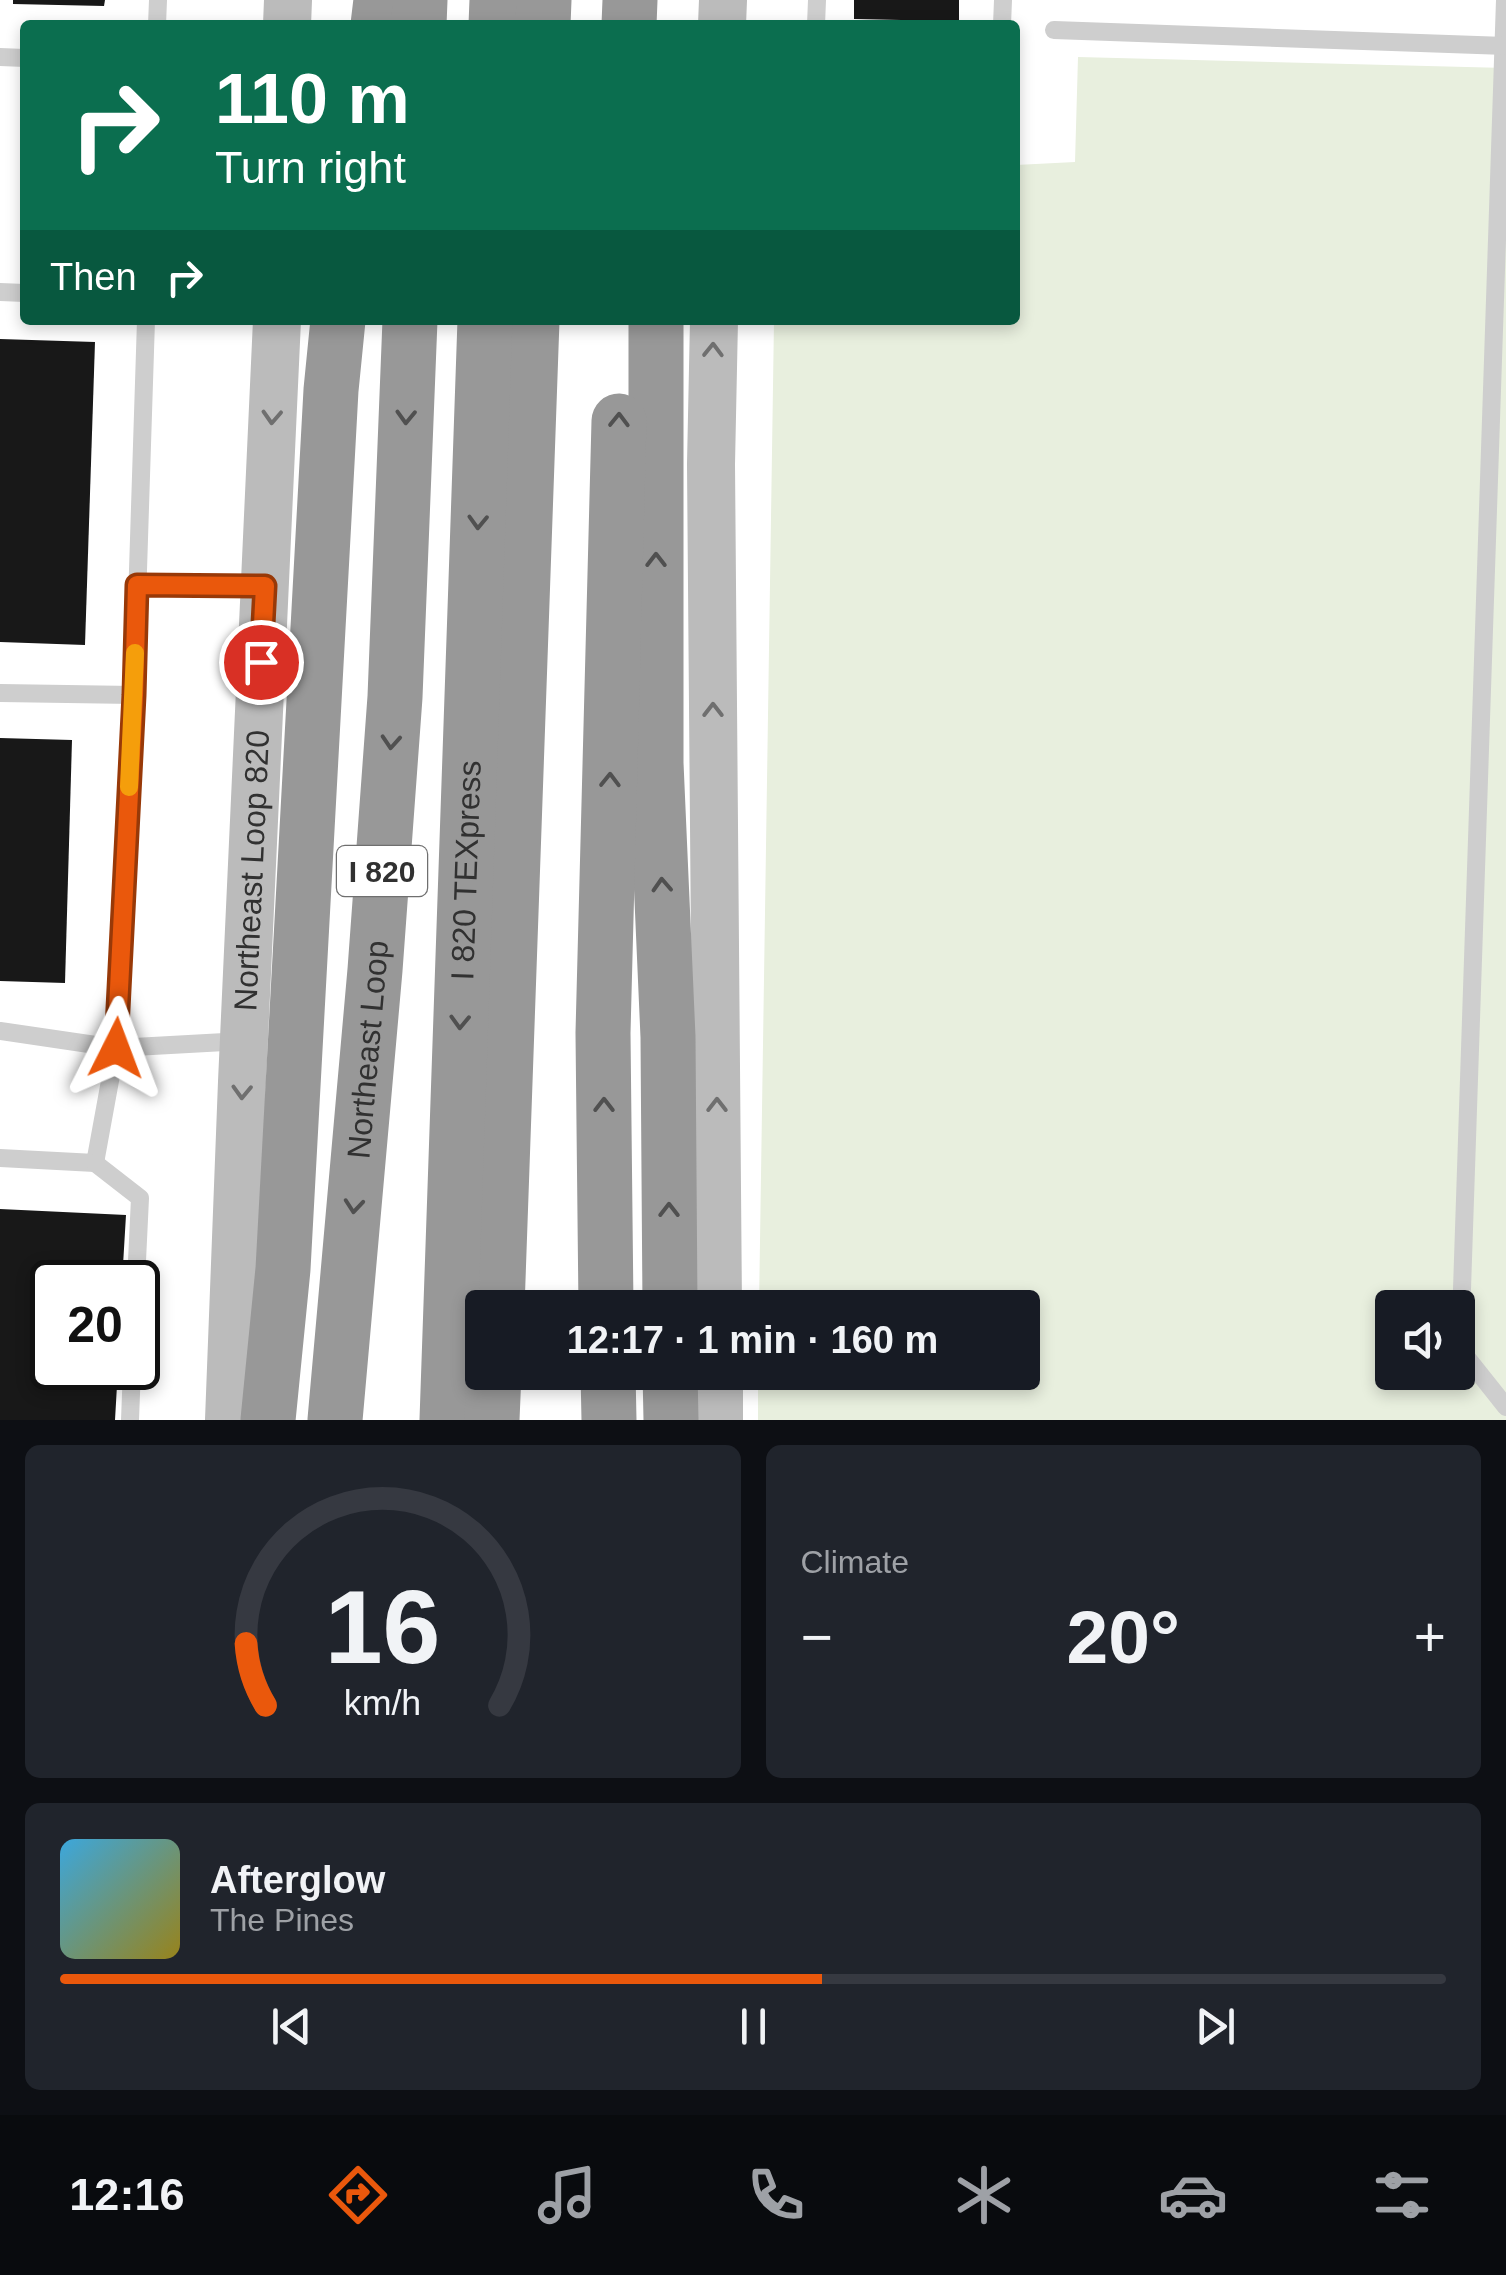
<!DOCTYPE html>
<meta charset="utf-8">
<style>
:root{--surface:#171b24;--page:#20242c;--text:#f1f3f6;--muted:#9ea1a6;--line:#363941;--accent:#ea580c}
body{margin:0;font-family:Helvetica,sans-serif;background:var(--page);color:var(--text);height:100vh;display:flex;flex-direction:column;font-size:38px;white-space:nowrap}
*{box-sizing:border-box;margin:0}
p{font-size:32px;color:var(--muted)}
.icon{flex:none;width:55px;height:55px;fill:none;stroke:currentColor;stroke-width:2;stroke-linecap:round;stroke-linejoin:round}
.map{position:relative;height:1420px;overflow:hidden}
.panel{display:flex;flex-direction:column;gap:25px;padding:25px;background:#0d0f14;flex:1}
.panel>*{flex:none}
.top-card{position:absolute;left:20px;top:20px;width:1000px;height:305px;border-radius:10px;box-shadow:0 5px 15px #0003;background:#0b6e4f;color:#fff;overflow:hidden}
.controls{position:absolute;left:1375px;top:1290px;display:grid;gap:20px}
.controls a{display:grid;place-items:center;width:100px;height:100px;border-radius:10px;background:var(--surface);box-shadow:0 5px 15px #0003;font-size:50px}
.speed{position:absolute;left:30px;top:1260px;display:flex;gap:20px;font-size:50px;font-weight:700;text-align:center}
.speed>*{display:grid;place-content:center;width:130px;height:130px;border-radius:50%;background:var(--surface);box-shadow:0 5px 15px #0003;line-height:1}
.speed .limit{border:5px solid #111;border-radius:15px;background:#fff;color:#111}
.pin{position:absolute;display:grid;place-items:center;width:85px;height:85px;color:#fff;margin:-42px;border:5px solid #fff;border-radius:50%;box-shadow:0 2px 10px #0007}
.me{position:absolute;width:110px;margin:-55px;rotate:3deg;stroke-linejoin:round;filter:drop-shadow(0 0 8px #0008)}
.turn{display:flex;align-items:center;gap:35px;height:210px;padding:0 30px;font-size:45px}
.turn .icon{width:130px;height:130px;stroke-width:2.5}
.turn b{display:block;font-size:70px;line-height:85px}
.then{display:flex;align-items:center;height:95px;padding:0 30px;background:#0003;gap:20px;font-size:38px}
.big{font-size:75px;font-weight:700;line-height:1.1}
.panel .widget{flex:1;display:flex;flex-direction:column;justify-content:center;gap:15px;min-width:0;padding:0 35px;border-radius:15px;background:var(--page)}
.panel .dial{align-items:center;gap:0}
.dial svg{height:260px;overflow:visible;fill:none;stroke:var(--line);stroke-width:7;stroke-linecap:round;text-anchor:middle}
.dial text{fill:var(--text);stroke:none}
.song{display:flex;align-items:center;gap:30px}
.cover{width:120px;height:120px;border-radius:15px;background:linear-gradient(135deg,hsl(200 70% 55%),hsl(50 70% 35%))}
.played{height:10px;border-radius:5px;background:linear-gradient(90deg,var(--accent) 55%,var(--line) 55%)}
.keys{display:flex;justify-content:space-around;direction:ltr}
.heat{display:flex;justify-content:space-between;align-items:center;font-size:55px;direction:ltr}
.panel .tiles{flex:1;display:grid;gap:25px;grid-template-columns:1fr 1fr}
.widget:last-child{grid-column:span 2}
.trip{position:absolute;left:465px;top:1290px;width:575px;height:100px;border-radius:10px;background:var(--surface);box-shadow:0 5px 15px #0003;font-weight:700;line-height:100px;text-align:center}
.menu{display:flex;height:160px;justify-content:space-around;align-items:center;background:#090b0e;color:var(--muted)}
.menu .icon{width:70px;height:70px}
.menu .selected{color:var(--accent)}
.menu b{font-size:45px;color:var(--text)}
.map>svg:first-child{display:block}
.green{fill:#e8efde;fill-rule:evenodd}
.building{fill:#181818}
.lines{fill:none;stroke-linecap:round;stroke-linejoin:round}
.lane{stroke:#cecece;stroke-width:18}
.secondary{stroke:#bbb;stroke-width:48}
.highway{stroke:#989898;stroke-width:55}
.oneway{stroke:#6f6f6f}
.oneway2{stroke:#505050}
.route-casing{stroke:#983908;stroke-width:25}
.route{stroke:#ea580c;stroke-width:18}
.slow{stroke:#f59e0b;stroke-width:18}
.labels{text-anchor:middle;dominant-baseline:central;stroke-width:10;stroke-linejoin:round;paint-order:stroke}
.shield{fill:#fff;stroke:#6f6f6f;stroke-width:2.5}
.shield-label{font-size:30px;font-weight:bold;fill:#313131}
.street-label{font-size:32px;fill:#313131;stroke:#fff}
</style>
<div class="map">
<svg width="1506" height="1420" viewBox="0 0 1506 1420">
<rect width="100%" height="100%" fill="#fff"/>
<!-- green -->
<path class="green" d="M1078,57l428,11v1352h-748v-47l264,-1v-64l-263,-1 15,-987h241v-155l60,-3zM1392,1308h66v64h-66z"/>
<!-- building -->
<g class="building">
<polygon points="13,0 105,0 104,6 13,4"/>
<polygon points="854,0 959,0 959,25 901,25 901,20 854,19"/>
<polygon points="0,339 95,342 85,645 0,642"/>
<polygon points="0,738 72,740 65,983 0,981"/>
<polygon points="0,1209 126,1215 122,1282 52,1282 52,1368 118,1368 115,1420 0,1420"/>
</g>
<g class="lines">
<!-- lane -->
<g class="lane">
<polyline points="1505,0 1460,1349 1506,1407"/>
<polyline points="157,25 158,0"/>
<polyline points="816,25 817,0"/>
<polyline points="1002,25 1003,0"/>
<polyline points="1054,30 1506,46"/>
<polyline points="0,57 25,58"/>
<polyline points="0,292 25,293"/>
<polyline points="137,585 264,586"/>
<polyline points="0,693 134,695"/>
<polyline points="0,1031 116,1048 243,1041"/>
<polyline points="0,1158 95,1163 116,1048 134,695 146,320"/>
<polyline points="95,1163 140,1198 136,1282"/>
<polyline points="130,1420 132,1368"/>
</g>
<!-- secondary -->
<g class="secondary">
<polyline points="287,25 288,0"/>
<polyline points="722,25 723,0"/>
<polyline points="714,320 711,464 718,1308"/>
<polyline points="719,1372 719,1420"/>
<path id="s1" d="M229,1420l13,-338 35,-762"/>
</g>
<!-- highway -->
<g class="highway">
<polyline points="378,25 381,0"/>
<polyline points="419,25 420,0"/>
<polyline points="496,25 497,0"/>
<polyline points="543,25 544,0"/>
<polyline points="629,25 630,0"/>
<polyline points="656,320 656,763 668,1037 670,1308"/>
<polyline points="497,1308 532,320"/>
<polyline points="606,1308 603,1033 619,421"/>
<polyline points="608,1372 609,1420"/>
<polyline points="670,1372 671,1420"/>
<polyline points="268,1420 283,1269 331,390 338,320"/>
<path id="s2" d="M335,1420l40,-450 20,-273 15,-377"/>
<path id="s3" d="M447,1420l38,-1100"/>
<polyline points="492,1420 494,1372"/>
</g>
</g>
<!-- one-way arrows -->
<defs><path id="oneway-chevron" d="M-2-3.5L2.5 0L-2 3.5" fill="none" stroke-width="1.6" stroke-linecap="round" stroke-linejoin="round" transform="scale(2.5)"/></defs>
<g class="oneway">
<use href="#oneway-chevron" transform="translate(713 350) rotate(-89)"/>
<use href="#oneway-chevron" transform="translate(272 417) rotate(93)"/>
<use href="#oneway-chevron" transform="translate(713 710) rotate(-90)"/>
<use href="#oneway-chevron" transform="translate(242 1092) rotate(92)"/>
<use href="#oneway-chevron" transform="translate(717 1105) rotate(-90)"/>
</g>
<g class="oneway2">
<use href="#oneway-chevron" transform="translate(406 417) rotate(92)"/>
<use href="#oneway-chevron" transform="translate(619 420) rotate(-89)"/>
<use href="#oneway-chevron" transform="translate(478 522) rotate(92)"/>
<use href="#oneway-chevron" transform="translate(656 560) rotate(-90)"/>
<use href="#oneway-chevron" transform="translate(391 742) rotate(94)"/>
<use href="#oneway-chevron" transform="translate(610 780) rotate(-89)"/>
<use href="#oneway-chevron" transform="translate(662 885) rotate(-93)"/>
<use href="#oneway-chevron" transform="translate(460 1022) rotate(92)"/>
<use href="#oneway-chevron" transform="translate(604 1105) rotate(-90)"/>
<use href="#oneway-chevron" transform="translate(354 1206) rotate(95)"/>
<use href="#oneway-chevron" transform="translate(669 1210) rotate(-90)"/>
</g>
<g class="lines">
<defs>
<polyline id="route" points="116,1048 134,695 137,585 265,586 261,662"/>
</defs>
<!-- route casing -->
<use href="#route" class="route-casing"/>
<!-- route -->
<use href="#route" class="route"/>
<!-- slow -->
<polyline class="slow" points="129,787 135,653"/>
</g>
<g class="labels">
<!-- shield labels -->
<rect class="shield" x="337" y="846" width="90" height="50" rx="8"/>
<g class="shield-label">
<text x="382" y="871">I 820</text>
</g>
<!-- street labels -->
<g class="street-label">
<text stroke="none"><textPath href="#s1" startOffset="550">Northeast Loop 820</textPath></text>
<text stroke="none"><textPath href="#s3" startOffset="550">I 820 TEXpress</textPath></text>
<text stroke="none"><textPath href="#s2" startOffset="372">Northeast Loop</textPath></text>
</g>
</g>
</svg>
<div class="controls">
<a><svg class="icon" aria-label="sound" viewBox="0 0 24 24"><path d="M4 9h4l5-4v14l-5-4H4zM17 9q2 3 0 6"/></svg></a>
</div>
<div class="speed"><div class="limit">20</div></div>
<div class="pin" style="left:261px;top:662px;background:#d93025"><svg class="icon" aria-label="arrive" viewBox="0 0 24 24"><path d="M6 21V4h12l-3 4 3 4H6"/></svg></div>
<svg class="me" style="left:116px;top:1048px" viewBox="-20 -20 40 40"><path d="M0-17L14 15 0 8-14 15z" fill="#ea580c" stroke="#fff" stroke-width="4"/></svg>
<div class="trip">12:17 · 1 min · 160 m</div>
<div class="top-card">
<div class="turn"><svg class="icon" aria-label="right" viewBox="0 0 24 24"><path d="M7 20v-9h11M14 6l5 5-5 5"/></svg><div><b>110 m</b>Turn right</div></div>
<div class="then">Then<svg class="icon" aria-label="right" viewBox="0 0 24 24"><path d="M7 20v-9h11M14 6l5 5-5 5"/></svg></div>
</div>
</div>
<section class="panel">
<div class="tiles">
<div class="widget dial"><svg viewBox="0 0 100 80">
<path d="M14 69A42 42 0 1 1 86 69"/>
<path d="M14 69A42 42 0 0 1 8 50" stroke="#ea580c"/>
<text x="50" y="56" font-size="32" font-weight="700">16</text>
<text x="50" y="72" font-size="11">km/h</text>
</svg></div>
<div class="widget"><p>Climate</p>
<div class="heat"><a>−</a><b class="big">20°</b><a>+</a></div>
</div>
<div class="widget">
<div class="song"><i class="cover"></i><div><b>Afterglow</b><p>The Pines</p></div></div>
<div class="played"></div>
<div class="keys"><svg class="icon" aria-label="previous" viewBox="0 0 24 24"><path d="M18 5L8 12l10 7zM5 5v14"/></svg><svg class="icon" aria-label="pause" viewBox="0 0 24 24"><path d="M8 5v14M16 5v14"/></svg><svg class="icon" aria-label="next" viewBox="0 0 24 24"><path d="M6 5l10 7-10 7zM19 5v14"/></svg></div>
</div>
</div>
</section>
<nav class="menu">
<b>12:16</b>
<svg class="icon selected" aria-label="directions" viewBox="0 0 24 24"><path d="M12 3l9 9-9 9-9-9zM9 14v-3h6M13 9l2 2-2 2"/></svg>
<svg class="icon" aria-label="music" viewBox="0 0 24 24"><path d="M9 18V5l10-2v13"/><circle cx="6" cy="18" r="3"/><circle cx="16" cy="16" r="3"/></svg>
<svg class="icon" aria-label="phone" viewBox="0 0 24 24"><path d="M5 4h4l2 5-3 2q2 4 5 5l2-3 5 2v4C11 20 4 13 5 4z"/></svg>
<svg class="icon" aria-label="climate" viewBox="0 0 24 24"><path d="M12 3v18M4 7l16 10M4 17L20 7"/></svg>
<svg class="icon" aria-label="car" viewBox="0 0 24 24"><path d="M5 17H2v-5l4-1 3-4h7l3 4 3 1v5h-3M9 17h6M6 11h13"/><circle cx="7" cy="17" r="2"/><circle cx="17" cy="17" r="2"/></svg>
<svg class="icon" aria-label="filters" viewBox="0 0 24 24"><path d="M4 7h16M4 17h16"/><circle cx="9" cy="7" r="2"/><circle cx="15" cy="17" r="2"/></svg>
</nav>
